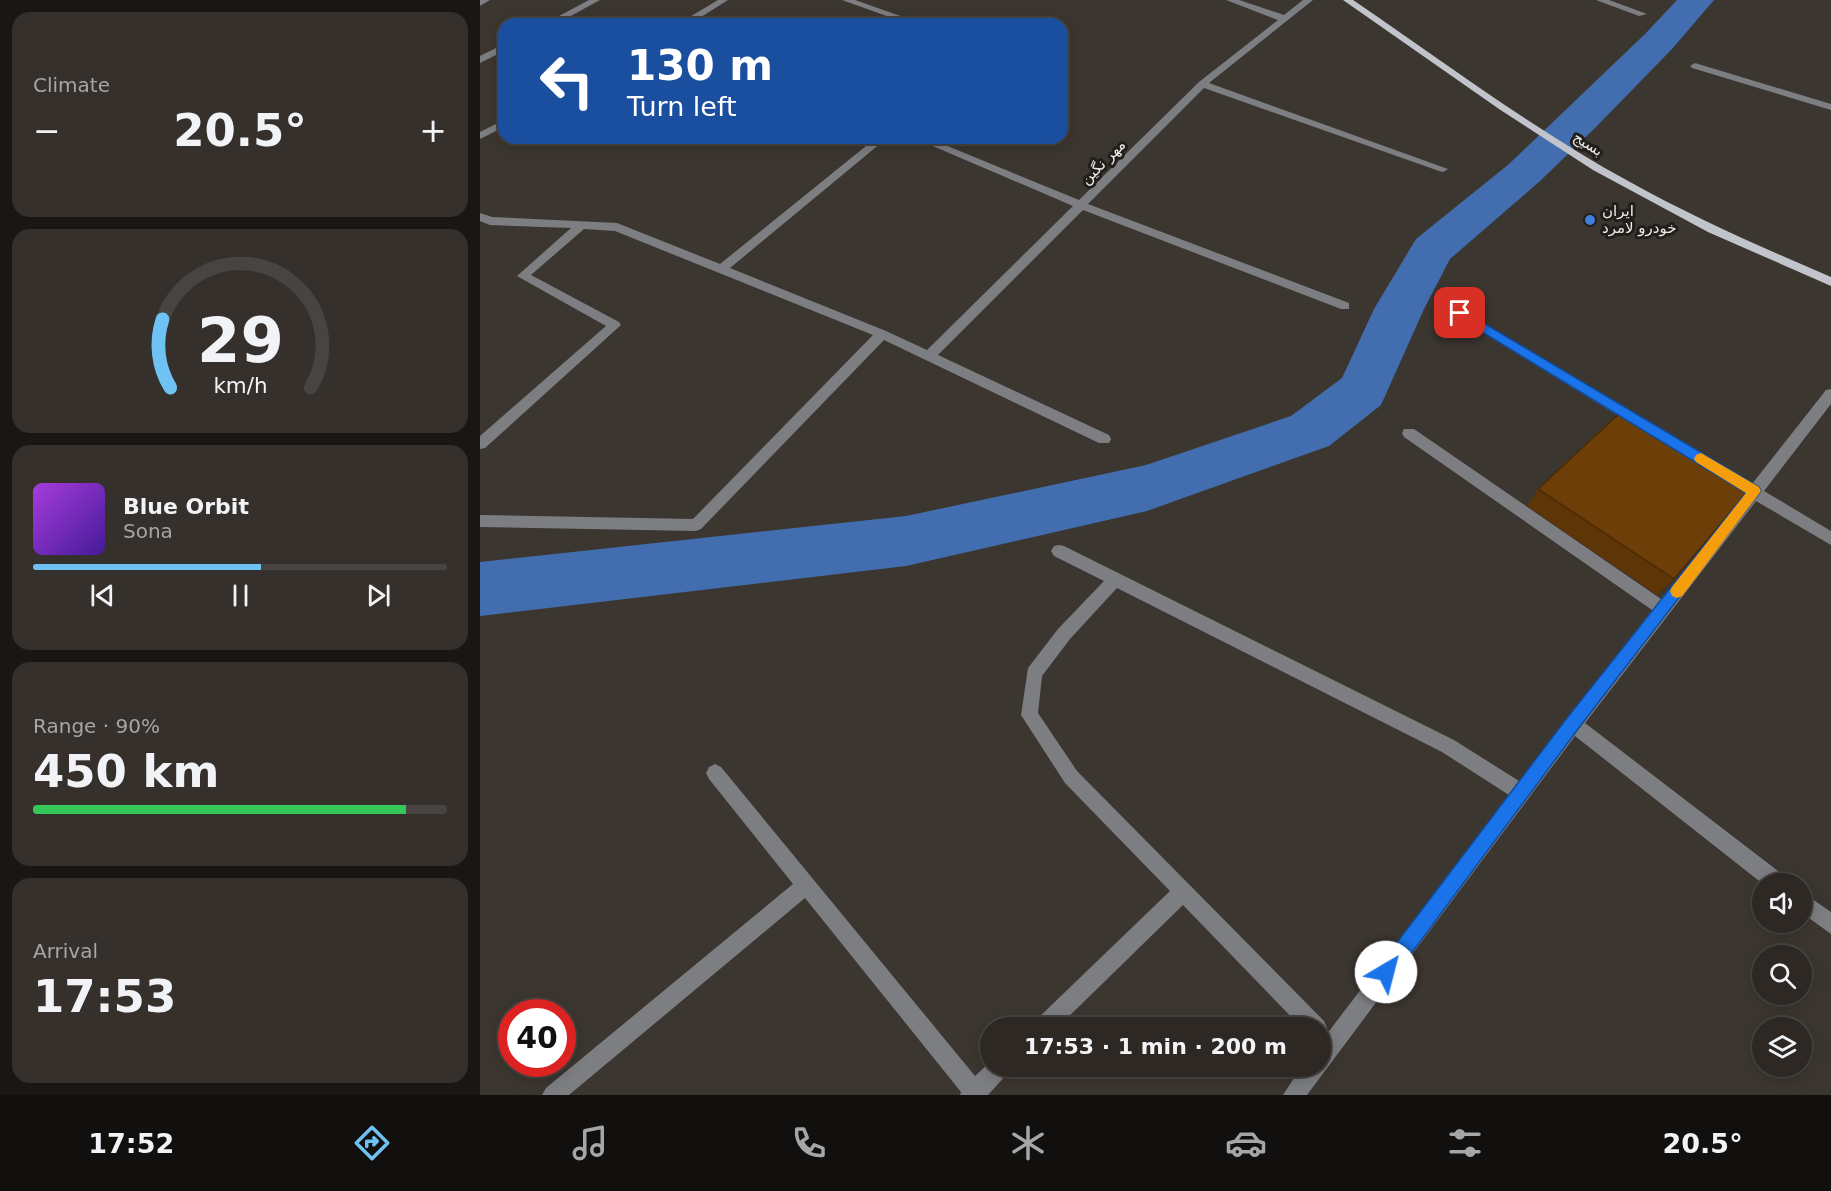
<!DOCTYPE html>
<meta charset="utf-8">
<style>
:root{--surface:#2d2824;--page:#35302c;--text:#f1f3f6;--muted:#a7a6a6;--line:#484441;--accent:#6fc2f4}
body{margin:0;font-family:"DejaVu Sans","Noto Naskh Arabic",sans-serif;background:var(--page);color:var(--text);height:100vh;display:flex;flex-direction:column;font-size:22px;white-space:nowrap}
*{box-sizing:border-box;margin:0}
p{font-size:20px;color:var(--muted)}
.icon{flex:none;width:33px;height:33px;fill:none;stroke:currentColor;stroke-width:2;stroke-linecap:round;stroke-linejoin:round}
.map{position:relative;flex:1;overflow:hidden}
.details{display:flex;flex-direction:column;gap:12px;padding:12px;background:#191614;width:480px}
.details>*{flex:none}
.top-card{position:absolute;left:18px;top:18px;width:570px;height:126px;border-radius:18px;box-shadow:0 3px 15px #0003,0 0 0 2px var(--line);background:#1a4fa0;color:#fff;overflow:hidden}
.fabs{position:absolute;left:1272px;top:873px;display:grid;gap:12px}
.fabs a{display:grid;place-items:center;width:60px;height:60px;border-radius:50%;background:var(--surface);box-shadow:0 3px 15px #0003,0 0 0 2px var(--line);font-size:30px}
.speed{position:absolute;left:18px;top:999px;display:flex;gap:12px;font-size:30px;font-weight:700;text-align:center}
.speed>*{display:grid;place-content:center;width:78px;height:78px;border-radius:50%;background:var(--surface);box-shadow:0 3px 15px #0003,0 0 0 2px var(--line);line-height:1}
.speed .limit{border:9px solid #d22;background:#fff;color:#111}
.pin{position:absolute;display:grid;place-items:center;width:51px;height:51px;color:#fff;margin:-26px;border-radius:12px;box-shadow:0 3px 9px #0006}
.me{position:absolute;width:66px;margin:-33px;rotate:37deg;stroke-linejoin:round;filter:drop-shadow(0 0 4px #0008)}
.turn{display:flex;align-items:center;gap:21px;height:126px;padding:0 30px;font-size:27px}
.turn .icon{width:78px;height:78px;stroke-width:2.5}
.turn b{display:block;font-size:42px;line-height:51px}
.big{font-size:45px;font-weight:700;line-height:1.1}
.details .tile{flex:1;display:flex;flex-direction:column;justify-content:center;gap:9px;min-width:0;padding:0 21px;border-radius:18px;background:var(--page)}
.details .dial{align-items:center;gap:0}
.dial svg{height:156px;overflow:visible;fill:none;stroke:var(--line);stroke-width:7;stroke-linecap:round;text-anchor:middle}
.dial text{fill:var(--text);stroke:none}
.song{display:flex;align-items:center;gap:18px}
.cover{width:72px;height:72px;border-radius:9px;background:linear-gradient(135deg,hsl(280 70% 55%),hsl(260 70% 35%))}
.played{height:6px;border-radius:3px;background:linear-gradient(90deg,var(--accent) 55%,var(--line) 55%)}
.keys{display:flex;justify-content:space-around;direction:ltr}
.heat{display:flex;justify-content:space-between;align-items:center;font-size:33px;direction:ltr}
.charge{height:9px;border-radius:4px;background:linear-gradient(90deg,#34c759 90%,var(--line) 0)}
.trip{position:absolute;left:500px;top:1017px;width:351px;height:60px;border-radius:30px;background:var(--surface);box-shadow:0 3px 15px #0003,0 0 0 2px var(--line);font-weight:700;line-height:60px;text-align:center}
.menu{display:flex;height:96px;justify-content:space-around;align-items:center;background:#12100e;color:var(--muted)}
.menu .icon{width:42px;height:42px}
.menu .active{color:var(--accent)}
.menu b{font-size:27px;color:var(--text)}
main{display:flex;flex:1;min-height:0}
.map>svg:first-child{display:block}
.lines{fill:none;stroke-linecap:round;stroke-linejoin:round}
.river{fill:#426dae;fill-rule:evenodd}
.minor{fill:#7d7e82;fill-rule:evenodd}
.major{fill:#c2c4cc;fill-rule:evenodd}
.wall{fill:#5e3506}
.building{fill:#6d3e07;stroke:#4c2b05;stroke-width:1.5}
.route{fill:#1a73e8;stroke:#114b97;stroke-width:1.5}
.slow{fill:#f59e0b}
.shop-dot{fill:#3f7fe0;stroke:#211e1b;stroke-width:2}
.labels{text-anchor:middle;dominant-baseline:central;stroke-width:6;stroke-linejoin:round;paint-order:stroke}
.far-street-label{font-size:15px;fill:#eeeae6;stroke:#211e1b}
.far-poi-label{font-size:15px;fill:#eeeae6;stroke:#211e1b;text-anchor:start}
</style>
<main>
<section class="details">
<div class="tile"><p>Climate</p>
<div class="heat"><a>−</a><b class="big">20.5°</b><a>+</a></div>
</div>
<div class="tile dial"><svg viewBox="0 0 100 80">
<path d="M14 69A42 42 0 1 1 86 69"/>
<path d="M14 69A42 42 0 0 1 10 34" stroke="#6fc2f4"/>
<text x="50" y="56" font-size="32" font-weight="700">29</text>
<text x="50" y="72" font-size="11">km/h</text>
</svg></div>
<div class="tile">
<div class="song"><i class="cover"></i><div><b>Blue Orbit</b><p>Sona</p></div></div>
<div class="played"></div>
<div class="keys"><svg class="icon" aria-label="previous" viewBox="0 0 24 24"><path d="M18 5L8 12l10 7zM5 5v14"/></svg><svg class="icon" aria-label="pause" viewBox="0 0 24 24"><path d="M8 5v14M16 5v14"/></svg><svg class="icon" aria-label="next" viewBox="0 0 24 24"><path d="M6 5l10 7-10 7zM19 5v14"/></svg></div>
</div>
<div class="tile"><p>Range · 90%</p><b class="big">450 km</b><div class="charge"></div></div>
<div class="tile"><p>Arrival</p><b class="big">17:53</b></div>
</section>
<div class="map">
<svg width="1351" height="1095" viewBox="0 0 1351 1095">
<rect width="100%" height="100%" fill="#3c3630"/>
<g class="lines">
<!-- river -->
<polygon class="river" points="1197,0 1234,0 1192,49 1116,127 1059,182 970,259 944,309 901,405 849,446 667,511 426,566 0,616 0,562 426,516 666,465 811,416 862,378 894,309 936,239 1029,164 1166,33"/>
<!-- minor -->
<g class="minor">
<polygon points="0,0 10,0 0,6"/>
<polygon points="109,0 120,0 76,24 64,24"/>
<polygon points="238,0 248,0 210,24 198,24"/>
<polygon points="362,0 375,0 443,24 429,24"/>
<polygon points="746,0 759,0 804,15 823,0 833,0 729,83 968,169 963,172 959,171 724,88 608,204 869,303 869,309 861,309 603,210 458,355 629,435 631,439 629,443 619,443 404,340 221,529 216,531 0,527 0,515 213,519 393,335 135,231 104,229 51,275 139,322 141,325 5,448 0,449 0,436 126,326 37,276 91,228 10,225 0,221 0,213 12,217 137,223 240,264 396,138 407,138 250,268 406,331 447,350 593,206 434,138 448,138 599,200 719,82 798,20"/>
<polygon points="1116,0 1129,0 1167,14 1159,16"/>
<polygon points="24,44 24,51 0,63 0,56"/>
<polygon points="1215,63 1351,104 1351,110 1212,68 1210,66"/>
<polygon points="24,120 24,127 0,139 0,132"/>
<polygon points="980,309 1272,484 1346,390 1351,389 1351,404 1284,491 1351,531 1351,545 1276,501 1105,723 1306,877 1308,884 1283,884 1095,736 827,1095 803,1095 822,1066 840,1066 840,1043 1029,795 962,752 637,588 590,639 562,676 558,713 597,771 844,1021 847,1028 844,1035 840,1037 840,1028 822,1028 703,905 577,1028 552,1028 555,1021 690,891 585,783 541,715 548,668 578,629 624,581 574,556 571,551 574,546 579,545 584,546 974,740 1039,781 1172,610 924,437 922,433 924,429 934,429 1181,599 1265,494 976,316 974,313 976,310"/>
<polygon points="235,764 241,767 495,1076 510,1062 510,1066 531,1066 528,1073 508,1095 480,1095 481,1092 325,898 89,1095 62,1095 66,1088 313,884 229,779 226,773 229,767"/>
<polygon points="1322,892 1351,912 1351,934 1322,913"/>
</g>
<!-- major -->
<path class="major" d="M863,0h10c91,62 180,129 277,182 65,36 133,66 201,95v9l-123,-54 -115,-62 -94,-61z"/>
</g>
<!-- wall -->
<polygon class="wall" points="1058,489 1194,579 1177,595 1047,506"/>
<!-- building -->
<polygon class="building" points="1142,411 1270,489 1194,579 1058,489"/>
<!-- route -->
<polygon class="route" points="980,309 1279,487 1281,491 1098,729 913,978 906,981 900,978 897,972 900,965 1087,718 1266,493 976,316 976,310"/>
<!-- slow -->
<polygon class="slow" points="1221,453 1279,487 1281,491 1202,596 1197,598 1192,596 1190,591 1192,587 1266,493 1216,462 1214,459 1216,455"/>
<!-- markers -->
<circle class="shop-dot" cx="1110" cy="220" r="6"/>
<g class="labels">
<!-- far-street labels -->
<g class="far-street-label">
<text transform="translate(1108 144) rotate(32)">بسیج</text>
<text transform="translate(623 162) rotate(-45)">مهر نگین</text>
</g>
<!-- far-poi labels -->
<g class="far-poi-label">
<text x="1122" y="211">ایران<tspan x="1122" dy="17">خودرو لامرد</tspan></text>
</g>
</g>
</svg>
<div class="fabs">
<a><svg class="icon" aria-label="sound" viewBox="0 0 24 24"><path d="M4 9h4l5-4v14l-5-4H4zM17 9q2 3 0 6"/></svg></a>
<a><svg class="icon" aria-label="search" viewBox="0 0 24 24"><circle cx="10" cy="10" r="6"/><path d="M15 15l6 6"/></svg></a>
<a><svg class="icon" aria-label="layers" viewBox="0 0 24 24"><path d="M12 4l9 5-9 5-9-5zM3 14l9 5 9-5"/></svg></a>
</div>
<div class="speed"><div class="limit">40</div></div>
<div class="pin" style="left:980px;top:313px;background:#d93025"><svg class="icon" aria-label="arrive" viewBox="0 0 24 24"><path d="M6 21V4h12l-3 4 3 4H6"/></svg></div>
<svg class="me" style="left:906px;top:972px" viewBox="-20 -20 40 40"><circle r="19" fill="#fff"/><path d="M0-13L10 11 0 6-10 11z" fill="#1a73e8"/></svg>
<div class="trip">17:53 · 1 min · 200 m</div>
<div class="top-card">
<div class="turn"><svg class="icon" aria-label="left" viewBox="0 0 24 24"><path d="M17 20v-9H6M10 6l-5 5 5 5"/></svg><div><b>130 m</b>Turn left</div></div>
</div>
</div>
</main>
<nav class="menu">
<b>17:52</b>
<svg class="icon active" aria-label="directions" viewBox="0 0 24 24"><path d="M12 3l9 9-9 9-9-9zM9 14v-3h6M13 9l2 2-2 2"/></svg>
<svg class="icon" aria-label="music" viewBox="0 0 24 24"><path d="M9 18V5l10-2v13"/><circle cx="6" cy="18" r="3"/><circle cx="16" cy="16" r="3"/></svg>
<svg class="icon" aria-label="phone" viewBox="0 0 24 24"><path d="M5 4h4l2 5-3 2q2 4 5 5l2-3 5 2v4C11 20 4 13 5 4z"/></svg>
<svg class="icon" aria-label="climate" viewBox="0 0 24 24"><path d="M12 3v18M4 7l16 10M4 17L20 7"/></svg>
<svg class="icon" aria-label="car" viewBox="0 0 24 24"><path d="M5 17H2v-5l4-1 3-4h7l3 4 3 1v5h-3M9 17h6M6 11h13"/><circle cx="7" cy="17" r="2"/><circle cx="17" cy="17" r="2"/></svg>
<svg class="icon" aria-label="filters" viewBox="0 0 24 24"><path d="M4 7h16M4 17h16"/><circle cx="9" cy="7" r="2"/><circle cx="15" cy="17" r="2"/></svg>
<b>20.5°</b>
</nav>
